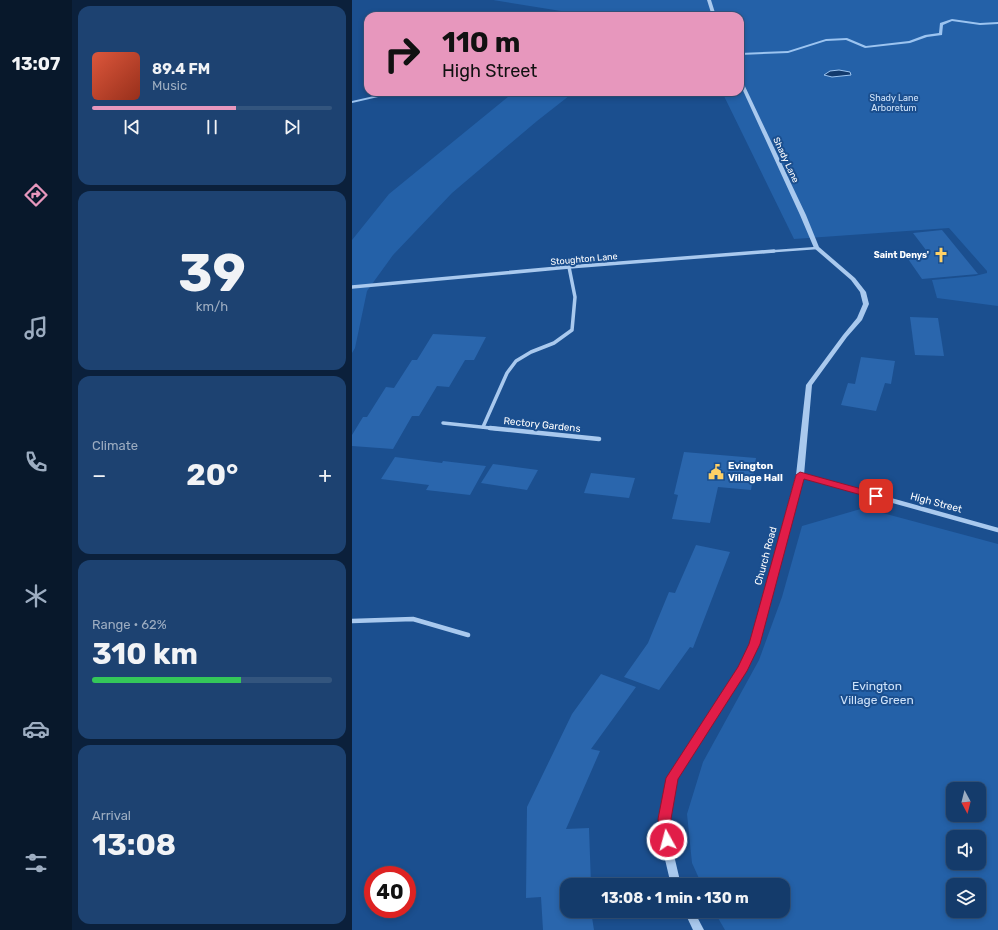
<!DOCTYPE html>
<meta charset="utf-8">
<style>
:root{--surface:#143b6b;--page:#1d4271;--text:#f1f3f6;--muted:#9dadc1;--line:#33557e;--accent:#e797bd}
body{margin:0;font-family:Rubik,sans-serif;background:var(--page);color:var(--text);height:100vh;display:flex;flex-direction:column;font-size:15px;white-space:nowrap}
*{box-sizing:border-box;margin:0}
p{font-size:13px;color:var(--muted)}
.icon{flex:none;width:22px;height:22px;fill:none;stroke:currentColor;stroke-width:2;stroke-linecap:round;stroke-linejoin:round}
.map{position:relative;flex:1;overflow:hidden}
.side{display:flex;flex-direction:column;gap:6px;padding:6px;background:#0b203b;width:280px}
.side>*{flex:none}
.hud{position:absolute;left:12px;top:12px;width:380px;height:84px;border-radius:12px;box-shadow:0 2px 6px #0003,0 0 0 1px var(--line);background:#e797bd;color:#111;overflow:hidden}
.needle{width:26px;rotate:173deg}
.tools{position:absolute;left:594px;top:782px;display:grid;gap:8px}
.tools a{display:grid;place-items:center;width:40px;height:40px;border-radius:8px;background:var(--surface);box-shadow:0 2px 6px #0003,0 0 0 1px var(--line);font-size:20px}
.speed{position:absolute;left:12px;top:866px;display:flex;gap:8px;font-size:20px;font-weight:700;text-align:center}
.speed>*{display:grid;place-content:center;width:52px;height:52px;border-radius:50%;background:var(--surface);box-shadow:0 2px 6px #0003,0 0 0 1px var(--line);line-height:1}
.speed .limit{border:6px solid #d22;background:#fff;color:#111}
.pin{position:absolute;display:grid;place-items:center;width:34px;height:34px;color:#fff;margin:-17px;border-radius:8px;box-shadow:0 2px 6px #0006}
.me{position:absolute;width:44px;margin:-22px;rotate:353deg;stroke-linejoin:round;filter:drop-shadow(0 0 3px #0008)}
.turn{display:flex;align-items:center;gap:14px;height:84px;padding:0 12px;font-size:18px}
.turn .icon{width:52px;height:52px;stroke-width:2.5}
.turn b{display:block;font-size:28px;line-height:34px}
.big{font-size:30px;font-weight:700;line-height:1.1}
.side .widget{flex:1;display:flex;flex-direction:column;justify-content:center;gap:6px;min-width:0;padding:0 14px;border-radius:12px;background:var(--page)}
.side .dial{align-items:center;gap:0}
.dial b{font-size:52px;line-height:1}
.song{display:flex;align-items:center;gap:12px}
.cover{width:48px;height:48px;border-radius:6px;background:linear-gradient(135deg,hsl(10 70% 55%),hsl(10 70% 35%))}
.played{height:4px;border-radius:2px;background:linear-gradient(90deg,var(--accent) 60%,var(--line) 60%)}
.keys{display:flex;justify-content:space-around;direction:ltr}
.heat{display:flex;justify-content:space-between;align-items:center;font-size:22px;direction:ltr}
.charge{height:6px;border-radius:3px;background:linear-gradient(90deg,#34c759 62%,var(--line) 0)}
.trip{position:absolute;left:208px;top:878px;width:230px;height:40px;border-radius:12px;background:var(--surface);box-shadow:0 2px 6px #0003,0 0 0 1px var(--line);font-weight:700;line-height:40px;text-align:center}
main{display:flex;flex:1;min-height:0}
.menu{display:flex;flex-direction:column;width:72px;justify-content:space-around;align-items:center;background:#08182b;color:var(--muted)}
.menu .icon{width:28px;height:28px}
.menu .on{color:var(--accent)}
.menu b{font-size:18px;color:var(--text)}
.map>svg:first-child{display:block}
.green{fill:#2461a8;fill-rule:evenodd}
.water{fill:#123a6d;stroke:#9cc4f0}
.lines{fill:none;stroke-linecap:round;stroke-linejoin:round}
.stream{fill:#9cc4f0;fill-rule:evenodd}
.building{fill:#2a66ad}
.minor-far2{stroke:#a9c9ee;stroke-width:2.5}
.minor-far1{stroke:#a9c9ee;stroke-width:3.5}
.minor{stroke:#a9c9ee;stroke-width:4.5}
.tertiary{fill:#a9c9ee;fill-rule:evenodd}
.route{fill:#e11d48;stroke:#92132f}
.labels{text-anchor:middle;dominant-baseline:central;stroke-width:4;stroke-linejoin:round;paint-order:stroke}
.far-park-label{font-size:9px;fill:#cfe3fa;stroke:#1b4f8f}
.far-street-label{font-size:9px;fill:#fff;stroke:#1b4f8f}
.far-poi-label{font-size:9px;font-weight:bold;fill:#fff;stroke:#1b4f8f;text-anchor:end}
.street-label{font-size:10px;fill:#fff;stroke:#1b4f8f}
.poi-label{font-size:10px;font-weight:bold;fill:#fff;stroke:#1b4f8f;text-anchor:start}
.near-park-label{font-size:12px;fill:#cfe3fa;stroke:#1b4f8f}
</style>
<main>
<nav class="menu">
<b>13:07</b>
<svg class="icon on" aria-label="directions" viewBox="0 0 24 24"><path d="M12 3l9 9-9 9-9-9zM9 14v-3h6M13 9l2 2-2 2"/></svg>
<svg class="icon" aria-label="music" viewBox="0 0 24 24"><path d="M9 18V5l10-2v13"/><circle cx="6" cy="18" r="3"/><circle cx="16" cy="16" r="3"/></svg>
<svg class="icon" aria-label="phone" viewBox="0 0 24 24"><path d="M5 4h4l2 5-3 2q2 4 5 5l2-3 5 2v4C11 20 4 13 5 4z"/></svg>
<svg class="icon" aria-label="climate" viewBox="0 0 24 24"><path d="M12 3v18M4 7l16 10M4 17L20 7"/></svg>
<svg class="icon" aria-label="car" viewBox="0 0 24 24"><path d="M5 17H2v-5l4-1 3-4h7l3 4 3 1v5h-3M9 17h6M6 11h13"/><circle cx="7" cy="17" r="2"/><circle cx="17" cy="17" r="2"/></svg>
<svg class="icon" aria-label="filters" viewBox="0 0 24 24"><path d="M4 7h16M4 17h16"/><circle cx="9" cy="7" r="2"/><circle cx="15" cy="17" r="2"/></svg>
</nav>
<section class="side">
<div class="widget">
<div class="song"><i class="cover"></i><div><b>89.4 FM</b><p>Music</p></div></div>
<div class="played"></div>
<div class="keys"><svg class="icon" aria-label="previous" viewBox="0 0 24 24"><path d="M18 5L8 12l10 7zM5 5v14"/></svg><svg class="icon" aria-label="pause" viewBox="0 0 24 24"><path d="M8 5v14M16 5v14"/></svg><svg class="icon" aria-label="next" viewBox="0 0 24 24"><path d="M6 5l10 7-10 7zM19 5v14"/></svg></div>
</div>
<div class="widget dial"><b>39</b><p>km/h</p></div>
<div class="widget"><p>Climate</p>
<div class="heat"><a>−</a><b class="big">20°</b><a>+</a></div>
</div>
<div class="widget"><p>Range · 62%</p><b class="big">310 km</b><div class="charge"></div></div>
<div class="widget"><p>Arrival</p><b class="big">13:08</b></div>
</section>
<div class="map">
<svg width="646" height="930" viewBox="0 0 646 930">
<rect width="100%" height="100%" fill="#1b4f8f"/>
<!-- green -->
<g class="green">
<polygon points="141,0 646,0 646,306 585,298 580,280 623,276 635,273 635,271 597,228 442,239 370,92 388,92 388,16 240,16"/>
<polygon points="162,92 222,92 185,121 100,193 41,255 15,291 3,348 0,353 0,240 37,194"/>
<path d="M512,508l134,36v386h-273l-11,-19h69v-26h-81l-10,-22 -5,-49 16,-52 56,-102 23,-63 20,-71zM601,789h26v26h-26zM601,837h26v26h-26zM601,885h26v26h-26z"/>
</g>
<!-- water -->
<polygon class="water" points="487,70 498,72 499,75 480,77 472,75 478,71"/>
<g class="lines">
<!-- stream -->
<g class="stream">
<polygon points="600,19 628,23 646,22 646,24 628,25 600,21 591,25 590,35 575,37 558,43 513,48 494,40 474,41 436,53 388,55 388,53 436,51 474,39 495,38 514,46 557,41 573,35 587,33 588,23"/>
<polygon points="40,92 48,92 0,103 0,101"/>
</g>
</g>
<!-- building -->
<g class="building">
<polygon points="590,230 626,274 570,279 554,256 577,254 561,233"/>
<polygon points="558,317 586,318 592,356 563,355"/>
<polygon points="81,334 134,337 122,360 113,360 97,387 85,386 67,416 60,416 41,449 0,446 0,435 11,417 15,417 34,387 42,388 60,360 65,360"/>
<polygon points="509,357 543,361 539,384 533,383 524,411 489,405 496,383 503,384"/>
<polygon points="332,452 404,458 399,490 366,487 358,523 320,519 326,495 322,494"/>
<polygon points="43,457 90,463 91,461 134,466 118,495 74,490 77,485 29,479"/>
<polygon points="141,464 186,470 175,490 129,483"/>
<polygon points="239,473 283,478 277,498 232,493"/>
<polygon points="344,545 378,552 341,648 338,647 307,690 272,677 296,643 317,592 323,593"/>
<polygon points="249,674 284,687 239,749 248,751 214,829 237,828 239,885 215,885 215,911 239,911 242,930 191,930 189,897 174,898 175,807 220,714"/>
</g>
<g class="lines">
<!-- minor-far2 -->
<polyline class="minor-far2" points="409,252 465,248"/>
<!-- minor-far1 -->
<g class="minor-far1">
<polyline points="0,287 217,267 422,251"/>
<polyline points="91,423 148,429"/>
<polyline points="131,427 155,373 164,361 179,352 202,343 220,330 223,297 217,267"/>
</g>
<!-- minor -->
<g class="minor">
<polyline points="138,428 247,439"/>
<polyline points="448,475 646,530"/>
<polyline points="0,621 61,619 116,635"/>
</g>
<!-- tertiary -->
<g class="tertiary">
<polygon points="355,0 359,0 364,16 360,16"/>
<polygon points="388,79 390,80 454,215 467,247 503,278 514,292 517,304 510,320 495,337 460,385 452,475 406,644 394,670 325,779 318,819 321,851 329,885 319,885 311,851 308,819 315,778 387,667 398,644 444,475 454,385 491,335 505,318 511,304 508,292 499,280 462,248 448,215 388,84"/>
<polygon points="332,911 342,911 352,930 341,930"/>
</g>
</g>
<!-- route -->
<polygon class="route" points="448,472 528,494 529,496 524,499 452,479 408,644 395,671 326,779 319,819 321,840 320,844 315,846 310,844 309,840 306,819 314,778 386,667 397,644 444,475"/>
<!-- icons -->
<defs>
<symbol id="church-bare" viewBox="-9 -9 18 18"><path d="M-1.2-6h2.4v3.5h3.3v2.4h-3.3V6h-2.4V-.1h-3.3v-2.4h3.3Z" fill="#ffd166" stroke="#1b4f8f" stroke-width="2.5" paint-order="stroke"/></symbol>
<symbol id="civic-bare" viewBox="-9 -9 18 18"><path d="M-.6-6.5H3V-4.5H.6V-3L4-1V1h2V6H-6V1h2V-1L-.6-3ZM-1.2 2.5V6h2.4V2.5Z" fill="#ffd166" stroke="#1b4f8f" stroke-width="2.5" paint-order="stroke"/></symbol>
</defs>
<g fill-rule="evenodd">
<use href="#church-bare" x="578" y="244" width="22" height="22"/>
<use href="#civic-bare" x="353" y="461" width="22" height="22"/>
</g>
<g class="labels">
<!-- far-park labels -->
<g class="far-park-label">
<text x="542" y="98">Shady Lane<tspan x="542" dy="10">Arboretum</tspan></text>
</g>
<!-- far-street labels -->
<g class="far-street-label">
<text transform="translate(434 160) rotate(65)">Shady Lane</text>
<text transform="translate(232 259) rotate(-5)">Stoughton Lane</text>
</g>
<!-- far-poi labels -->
<g class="far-poi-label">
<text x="577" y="255">Saint Denys'</text>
</g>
<!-- street labels -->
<g class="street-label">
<text transform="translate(190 425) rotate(6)">Rectory Gardens</text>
<text transform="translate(584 503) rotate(15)">High Street</text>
<text transform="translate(414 556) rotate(-75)">Church Road</text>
</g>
<!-- poi labels -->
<g class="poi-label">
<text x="376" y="466">Evington<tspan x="376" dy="12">Village Hall</tspan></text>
</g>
<!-- near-park labels -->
<g class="near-park-label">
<text x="525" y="686">Evington<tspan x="525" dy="14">Village Green</tspan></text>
</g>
</g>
</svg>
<div class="tools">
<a><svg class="needle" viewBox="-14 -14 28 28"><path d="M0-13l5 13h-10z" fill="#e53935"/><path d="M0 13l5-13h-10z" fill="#9dadc1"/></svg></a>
<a><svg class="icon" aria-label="sound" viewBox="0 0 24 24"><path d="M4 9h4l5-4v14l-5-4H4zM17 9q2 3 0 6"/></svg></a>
<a><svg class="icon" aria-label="layers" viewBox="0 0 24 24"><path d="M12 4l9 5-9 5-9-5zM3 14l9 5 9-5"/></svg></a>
</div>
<div class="speed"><div class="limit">40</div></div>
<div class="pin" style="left:524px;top:496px;background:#d93025"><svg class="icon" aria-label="arrive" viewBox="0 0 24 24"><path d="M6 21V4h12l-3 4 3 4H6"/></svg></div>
<svg class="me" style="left:315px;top:840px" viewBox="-20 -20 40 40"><circle r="17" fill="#e11d48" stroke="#fff" stroke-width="3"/><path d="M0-11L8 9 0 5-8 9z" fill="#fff"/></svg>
<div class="trip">13:08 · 1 min · 130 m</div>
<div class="hud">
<div class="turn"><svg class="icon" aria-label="right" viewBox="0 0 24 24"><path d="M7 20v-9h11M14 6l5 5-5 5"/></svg><div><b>110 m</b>High Street</div></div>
</div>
</div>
</main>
